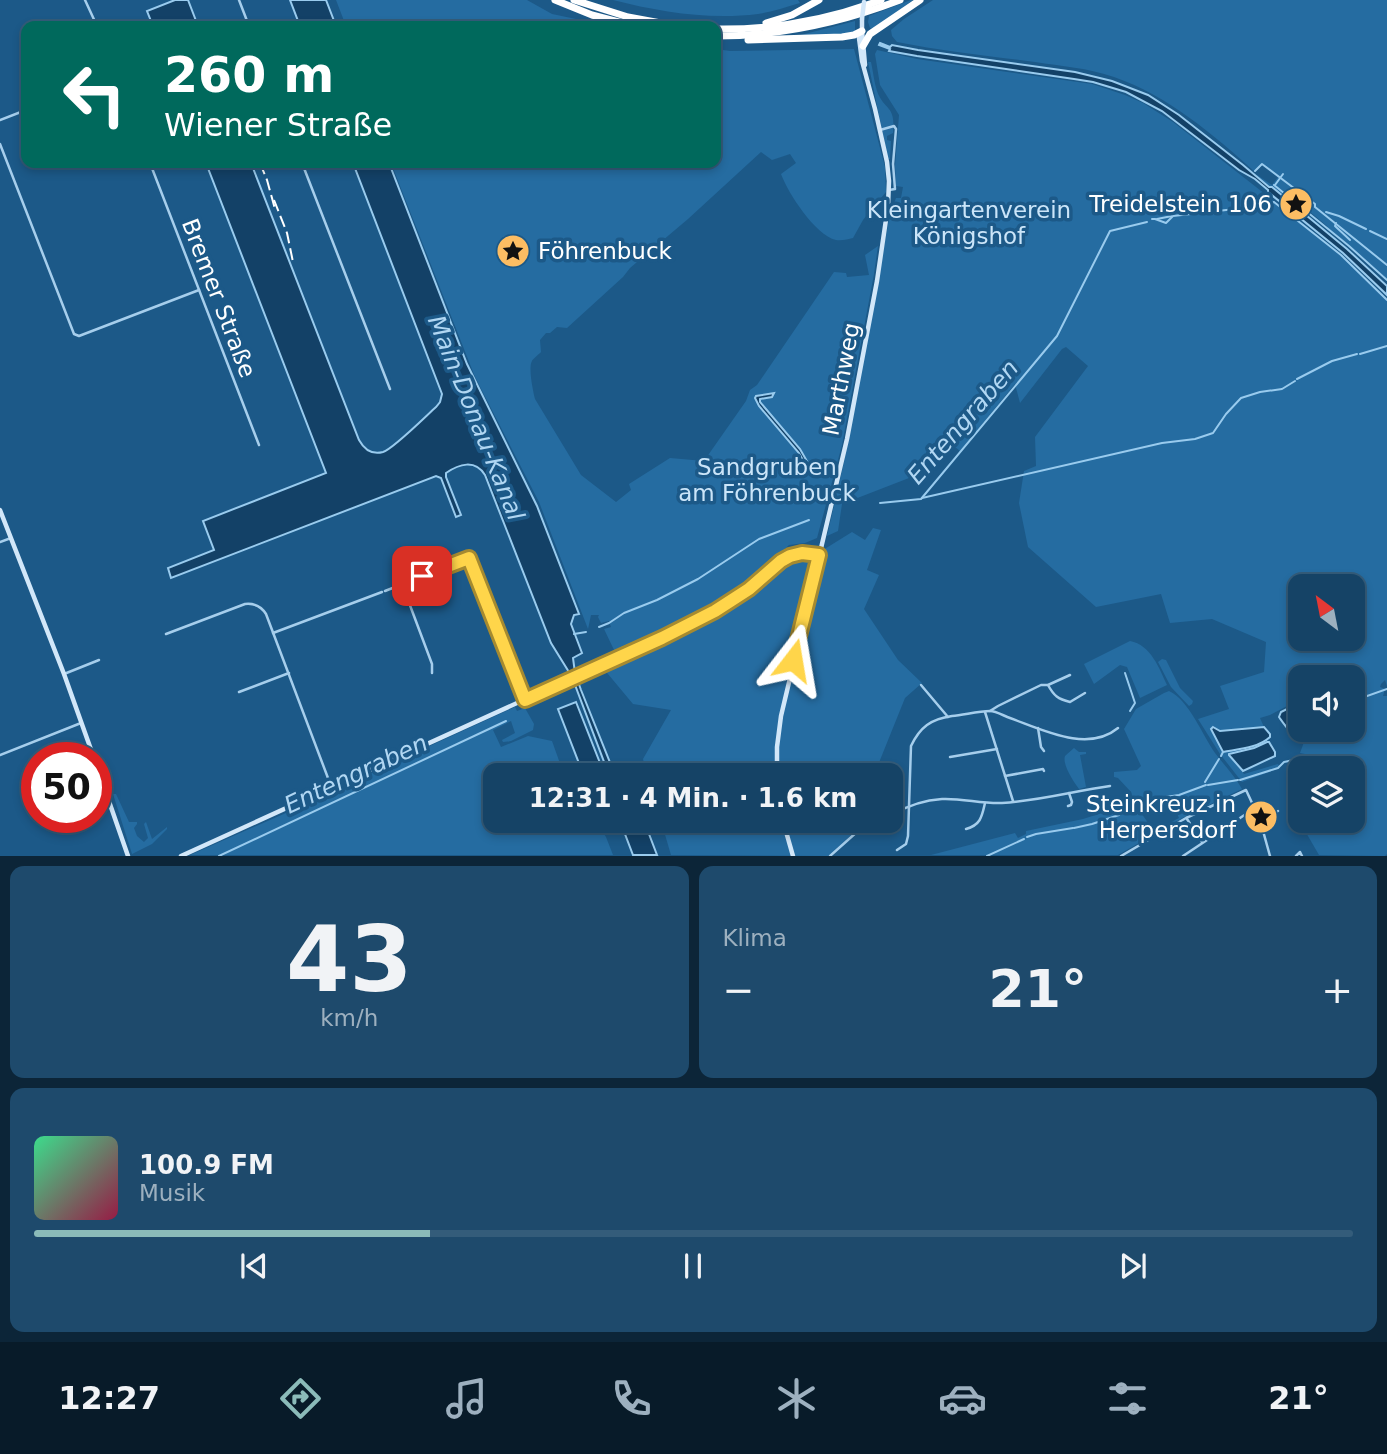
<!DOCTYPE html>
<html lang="de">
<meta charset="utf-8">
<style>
:root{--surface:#154366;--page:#1e4a6c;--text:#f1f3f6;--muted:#9db0bf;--line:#345c7a;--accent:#8bbbb9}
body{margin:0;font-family:"DejaVu Sans",sans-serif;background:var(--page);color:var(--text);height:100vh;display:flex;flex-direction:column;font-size:26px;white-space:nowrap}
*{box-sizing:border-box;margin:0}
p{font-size:23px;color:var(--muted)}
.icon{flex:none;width:38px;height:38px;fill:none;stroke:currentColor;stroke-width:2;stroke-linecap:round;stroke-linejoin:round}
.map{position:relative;height:856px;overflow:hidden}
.side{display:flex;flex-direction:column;gap:10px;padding:10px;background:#0c2538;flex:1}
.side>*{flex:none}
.top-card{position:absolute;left:21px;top:21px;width:700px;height:147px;border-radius:14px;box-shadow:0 4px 10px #0003,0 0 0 2px var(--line);background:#00695c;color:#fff;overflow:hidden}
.needle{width:46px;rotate:328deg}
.fabs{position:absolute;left:1288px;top:574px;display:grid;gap:14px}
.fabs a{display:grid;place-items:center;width:77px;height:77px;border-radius:14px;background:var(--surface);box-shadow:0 4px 10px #0003,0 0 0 2px var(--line);font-size:35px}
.speed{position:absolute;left:21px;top:742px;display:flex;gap:14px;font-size:35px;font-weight:700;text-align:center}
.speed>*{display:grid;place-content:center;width:91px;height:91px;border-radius:50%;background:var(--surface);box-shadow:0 4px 10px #0003,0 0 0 2px var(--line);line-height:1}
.speed .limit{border:10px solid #d22;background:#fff;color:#111}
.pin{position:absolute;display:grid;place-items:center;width:60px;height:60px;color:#fff;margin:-30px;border-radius:14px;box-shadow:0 4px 10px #0006}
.me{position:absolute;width:77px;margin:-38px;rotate:14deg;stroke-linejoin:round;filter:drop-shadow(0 0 5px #0008)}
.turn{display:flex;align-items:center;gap:24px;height:147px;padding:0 28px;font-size:32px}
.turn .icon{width:91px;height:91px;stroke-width:2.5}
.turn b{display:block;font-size:49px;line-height:60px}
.big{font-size:52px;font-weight:800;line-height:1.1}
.side .tile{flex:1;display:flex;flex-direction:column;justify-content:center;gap:10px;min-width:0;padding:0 24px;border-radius:14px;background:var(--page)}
.side .dial{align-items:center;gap:0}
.dial b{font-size:91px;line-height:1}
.song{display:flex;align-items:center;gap:21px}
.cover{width:84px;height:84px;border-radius:10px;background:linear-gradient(135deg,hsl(150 70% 55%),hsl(340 70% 35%))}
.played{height:7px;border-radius:4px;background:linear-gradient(90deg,var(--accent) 30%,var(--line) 30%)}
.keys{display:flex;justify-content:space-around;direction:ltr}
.heat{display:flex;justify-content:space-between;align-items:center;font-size:38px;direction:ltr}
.side .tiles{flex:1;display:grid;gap:10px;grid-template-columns:1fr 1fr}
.tile:last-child{grid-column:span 2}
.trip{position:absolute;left:483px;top:763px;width:420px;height:70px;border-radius:14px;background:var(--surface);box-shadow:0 4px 10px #0003,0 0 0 2px var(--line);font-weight:800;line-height:70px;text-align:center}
.tab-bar{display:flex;height:112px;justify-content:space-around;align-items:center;background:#081b29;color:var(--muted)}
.tab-bar .icon{width:49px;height:49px}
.tab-bar .selected{color:var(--accent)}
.tab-bar b{font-size:32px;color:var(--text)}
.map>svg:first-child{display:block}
.green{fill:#256ca1;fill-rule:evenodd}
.water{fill:#134167;stroke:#99cbee;stroke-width:2}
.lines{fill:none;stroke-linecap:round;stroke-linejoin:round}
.stream{stroke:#99cbee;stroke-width:2}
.street{stroke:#a6ceec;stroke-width:2.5}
.secondary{stroke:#d2e7f9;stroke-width:4.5}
.highway{stroke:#fff;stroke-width:7}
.rail{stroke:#fff;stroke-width:2;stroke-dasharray:12 5;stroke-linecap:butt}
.secondary-bridge{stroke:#d2e7f9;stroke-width:4.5}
.route-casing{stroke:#a68a30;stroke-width:18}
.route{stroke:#ffd54a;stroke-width:12}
.labels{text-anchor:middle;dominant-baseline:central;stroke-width:7;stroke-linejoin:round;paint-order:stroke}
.poi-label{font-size:23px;fill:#fff;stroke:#1c5988;text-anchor:end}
.park-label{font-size:23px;fill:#cbe5f9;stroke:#1c5988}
.street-label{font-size:23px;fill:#fff;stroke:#1c5988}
.water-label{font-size:24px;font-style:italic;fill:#b1d7f3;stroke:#1c5988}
</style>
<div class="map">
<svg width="1387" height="856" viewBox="0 0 1387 856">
<rect width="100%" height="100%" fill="#1c5988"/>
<!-- green -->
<g class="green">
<polygon points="336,0 527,0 552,14 576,19 600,26 346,26"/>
<path d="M613,0h185l2,3c-14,4 -28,9 -42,11 -49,6 -98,-2 -145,-14z"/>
<polygon points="911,0 913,0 874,29 870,28 868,22 869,16"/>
<path d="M933,0h454v281l-59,-53 -1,-2 -41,-34 -4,4 -10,-9 -2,1 -14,-11 1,-2 15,10 6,-8 -16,-12 -7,7c-41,-37 -88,-77 -141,-95 -26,-9 -53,-11 -79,-15 -46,-6 -93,-11 -138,-20l-5,-6 -1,-6 13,-11z"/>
<polygon points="855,21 855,32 844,34 793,37"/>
<path d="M716,49l14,2 124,-2 31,118 1,25 -23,28 -10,18c-5,1 -11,3 -17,2 -21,-5 -48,-47 -55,-66l15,-11 -6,-9 -18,6 -11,-8 -73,67 -58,49 -7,9 -56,51 -10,-1 -7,6h-4l-6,7 1,12c-1,1 -9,8 -9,9 -4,6 1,30 3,38l46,76 35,27 15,-12 -2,-6 41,-26 34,3 42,-60 4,-11 7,-5 77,-113 12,1 1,4 22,-2 -4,-20 13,-9 -4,28 -32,171 -25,93 -12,5 -16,2 -35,32 -23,16 -112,59 -1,-1 -3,1 -11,-23 7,-2 -2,-6 -8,2 -3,-6 1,-2h-8l-3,14 -49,-127 -64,-125 -84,-214h325z"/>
<path d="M877,50l40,9 175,25 33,11 18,8 30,19 147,115 21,18 46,44v387l-2,-6 -4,4 -1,3 5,2 -2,7h4v158l-2,2 -66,-1 -29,-50 10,-4 -7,-12 7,-3v35h53v-53h-32l-6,-12 -15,-3 4,-11 -1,-5 10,-7h40v-53h-53v38l-6,-10 3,-3 -4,-2 -5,2 -1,4 -17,9 -10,3 4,9 -45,4 4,21 17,-4 1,4 -12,3 15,19 34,-10 2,4 -38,14 -22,-28 -22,-35 31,-10 -9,-23 44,-14 2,-30 -54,-23 -42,4 -9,-29 -65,13 -68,-60 -9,-44 5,-32 12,-5 -1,-29 53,-71 -22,-19 -4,2 -42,54 -5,-19 -55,67 -11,-9 -40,36 -67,26 -4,27 -11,5 17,-74 46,-248 6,-16h5l2,-11 -7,-1 -1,-20 4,-51 -19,-30 -5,-31zM1300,586h53v53h-53z"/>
<path d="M868,62h3c2,9 3,20 6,29 7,20 19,13 16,42l-6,3v4l4,1 -1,18h-2z"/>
<polygon points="873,528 881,530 867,570 879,575 864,609 898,660 922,683 905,698 874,775 647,775 643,759 671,710 633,704 603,668 715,615 745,594 784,563 795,558 807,560 852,532 865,540"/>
<path d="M1130,641c21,4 29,27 37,44l-27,13 -13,-31 -7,-2 -26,19 -10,-20z"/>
<polygon points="1162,659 1166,660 1180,688 1193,701 1192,704 1189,706 1171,687 1158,662"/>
<path d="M1169,691c20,9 34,45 46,62 9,12 20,23 27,36l-56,27 -68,39h-187l84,-22 3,5 8,-4v-3l57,-12 44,-14 6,-4 -2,-9 -13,-14 -4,-1v-5l23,-2 4,-4 -17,-37 12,-20 28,-16zM1170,799l9,19 -25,13 -18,-25z"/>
<polygon points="515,707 517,711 525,708 534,724 533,730 511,741 503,742 502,740 515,733 511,721 493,730 501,747 528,736 552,741 562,769 566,775 495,775 495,821 596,821 606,837 613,855 190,855 327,795 329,795 352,785 356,781 386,766"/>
<path d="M1074,748l5,4h7v2l-6,1 6,32 -7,2c-5,-7 -17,-24 -14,-33 1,-1 8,-7 9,-8z"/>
<polygon points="113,794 116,794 129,822 137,822 137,824 134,828 137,836 144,842 148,838 144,824 146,822 152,839 167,827 167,829 152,844 132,854"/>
<polygon points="661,821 860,821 859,828 828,856 671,855"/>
</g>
<!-- water -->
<g class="water">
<polygon points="175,0 188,0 198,26 153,26 147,11"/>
<polygon points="290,0 326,0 336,26 300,26"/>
<polygon points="880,43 890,47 892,45 918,50 1075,72 1112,81 1148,95 1179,115 1243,165 1269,187 1272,187 1347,249 1387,286 1387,295 1343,253 1268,192 1268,190 1255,179 1239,170 1162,111 1126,92 1093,82 1074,79 917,56 889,51 890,49 879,45"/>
<path d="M206,163h45l108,277c5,9 13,15 24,12 10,-3 43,-36 53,-45l4,-5 2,-8 -89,-231h36l78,201 70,142 42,108 -5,1 -3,9 11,29 -9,5 2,15 6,17 34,85h-6l-37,-98 -21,-34 -66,-168c-10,-16 -26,-11 -39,-2v4l15,38 -5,2 -15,-39 -5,-2 -265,102 -3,-10 46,-18 -11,-29 123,-48z"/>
<polygon points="774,393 772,397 760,399 760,402 800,449 812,470 809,471 799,453 759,406 755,398 756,396"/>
<polygon points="576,702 600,763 582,771 558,709"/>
<path d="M1293,706l7,12v12h13c-2,1 -10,7 -11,7 -9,1 -18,-13 -23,-20l2,-5z"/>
<path d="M1213,727l7,4 44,-4 6,7v3c-12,11 -31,12 -47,15l-12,-23z"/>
<polygon points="1267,742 1269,742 1275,752 1275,756 1243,771 1229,755 1229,754 1254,748"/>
<polygon points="620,821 644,821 657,855 633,855"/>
</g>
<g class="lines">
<!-- stream -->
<g class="stream">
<polyline points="1255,171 1262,164 1315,204 1315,207 1387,265"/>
<polyline points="1274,185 1349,246 1387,280"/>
<polyline points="1275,185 1283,174"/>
<polyline points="1259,202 1265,205 1274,202 1341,255 1387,300"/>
<polyline points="1326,212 1339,216 1366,229"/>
<polyline points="1152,219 1155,219 1166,223 1173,216 1244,208 1252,206 1267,195"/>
<polyline points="1157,219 1172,216"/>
<polyline points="1336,223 1335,226 1350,240"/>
<polyline points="1370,231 1387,239"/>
<polyline points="1360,354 1387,346"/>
<polyline points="1297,379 1332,361 1357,354"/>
<polyline points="922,498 1162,443 1195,439 1213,433 1226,414 1241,398 1260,392 1282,389 1295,381"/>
<polyline points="880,503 921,499 1057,336 1110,231 1147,222"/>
<polyline points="599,627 609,623 624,613 657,600 698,579 759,539 809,520"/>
<polyline points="574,634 586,632"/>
<polyline points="1125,673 1135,703 1130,711"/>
<polyline points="1353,701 1387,689"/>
<polyline points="1221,756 1223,752"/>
<polyline points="1240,780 1278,768 1284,762 1313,756"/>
<polyline points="1205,782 1219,759"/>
<polyline points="1208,785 1238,780"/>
<polyline points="1074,828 1092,824 1119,815 1132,802 1179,795 1206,785"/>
<polyline points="1027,837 1036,834 1073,828"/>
<polyline points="219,856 506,721"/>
<polyline points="987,856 1024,839"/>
</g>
<!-- street -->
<g class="street">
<polyline points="85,0 97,26"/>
<polyline points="239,0 249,26"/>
<polyline points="0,120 26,110"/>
<polyline points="880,130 894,126 896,129 893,164 895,189 889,190"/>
<polyline points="0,144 74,334 79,336 199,290"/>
<polyline points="150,163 259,445"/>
<polyline points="302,163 390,389"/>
<polyline points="0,542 11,538"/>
<polyline points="402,584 432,664 432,673"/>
<polyline points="385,591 469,558 525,699"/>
<polyline points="273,633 382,592"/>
<path d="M166,634l79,-30c9,-1 16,2 21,10l65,172"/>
<polyline points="64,674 99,660"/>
<polyline points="921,685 948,717"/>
<path d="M1048,685c6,11 10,14 22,17l15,-9"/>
<polyline points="239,692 289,673"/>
<polyline points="990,711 998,706 1041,685 1048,685 1070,675"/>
<polyline points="985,712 1013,801"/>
<polyline points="1038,728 1041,747 1044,751"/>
<polyline points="0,755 81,723"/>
<polyline points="950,757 997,749"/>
<polyline points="1005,776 1043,769 1044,771"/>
<polyline points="1068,806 1071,805 1072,802 1069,793"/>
<path d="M891,815c16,-9 33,-15 51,-16 20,-1 40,5 60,4 36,-2 72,-12 108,-17"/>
<polyline points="1187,819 1202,842"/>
<polyline points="1260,820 1278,811"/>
<path d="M966,829c15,-4 16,-13 19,-26"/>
<path d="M897,850l9,-6 2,-8 3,-90c9,-19 20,-27 41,-30 12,-1 26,-5 38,-5 6,0 14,5 20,7 33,12 78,35 108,10"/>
<polyline points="830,856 858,831 878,821"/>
<polyline points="1121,856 1186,818 1246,790 1260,820 1270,856"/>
<polyline points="1183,856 1255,808"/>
<polyline points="1296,856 1300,852 1302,856"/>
</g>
<!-- secondary -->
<g class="secondary">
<polyline points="862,19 862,31 865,65"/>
<polyline points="0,510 64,674 94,758"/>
<polyline points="96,764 128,856"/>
<polyline points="777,775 777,747 781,716 847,439 877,281 888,206 889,181 887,162 875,109 862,61 859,38 861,32"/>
<polyline points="783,821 793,856"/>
<polyline points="181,856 695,622 743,593 787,557 799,553 819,555"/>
</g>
<!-- highway -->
<g class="highway">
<polyline points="555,0 592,15 634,26"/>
<polyline points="574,0 628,17 677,26"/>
<polyline points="766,23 792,15 819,0"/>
<path d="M716,29c56,1 112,-9 165,-29"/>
<path d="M716,36c64,0 124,-13 184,-36"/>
<polyline points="748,40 842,37 854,35 862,31"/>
<polyline points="863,46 870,34 920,0"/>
</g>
<!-- rail -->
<g class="rail">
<polyline points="260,163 267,180 275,209"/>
<polyline points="274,200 287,233 293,262"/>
</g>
<!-- secondary-bridge -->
<polyline class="secondary-bridge" points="862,19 864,2"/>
</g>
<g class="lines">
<defs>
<polyline id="route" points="422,576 469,558 525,700 662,638 715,611 749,589 781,561 790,556 802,553 819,555 793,660"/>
</defs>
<!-- route casing -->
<use href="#route" class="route-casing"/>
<!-- route -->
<use href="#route" class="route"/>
</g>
<!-- icons -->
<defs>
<symbol id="sight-disc" viewBox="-11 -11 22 22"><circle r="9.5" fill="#fcbd63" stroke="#1c5988"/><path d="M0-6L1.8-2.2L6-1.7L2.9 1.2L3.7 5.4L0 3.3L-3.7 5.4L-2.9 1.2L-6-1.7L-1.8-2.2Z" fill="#111"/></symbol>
</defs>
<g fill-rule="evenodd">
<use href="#sight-disc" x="1277" y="185" width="38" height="38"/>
<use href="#sight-disc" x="494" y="232" width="38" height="38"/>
<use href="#sight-disc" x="1242" y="798" width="38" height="38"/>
</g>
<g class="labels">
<!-- poi labels -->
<g class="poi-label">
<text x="1272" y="204">Treidelstein 106</text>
<text x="538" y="251" text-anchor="start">Föhrenbuck</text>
<text x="1236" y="804">Steinkreuz in<tspan x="1236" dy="26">Herpersdorf</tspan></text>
</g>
<!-- park labels -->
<g class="park-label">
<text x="969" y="210">Kleingartenverein<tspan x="969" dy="26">Königshof</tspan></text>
<text x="767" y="467">Sandgruben<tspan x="767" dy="26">am Föhrenbuck</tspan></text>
</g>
<!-- street labels -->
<g class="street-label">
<text transform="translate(219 298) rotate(69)">Bremer Straße</text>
<text transform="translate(841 379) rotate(-79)">Marthweg</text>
</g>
<!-- water labels -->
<g class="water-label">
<text transform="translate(476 418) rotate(68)">Main-Donau-Kanal</text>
<text transform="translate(963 422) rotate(-49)">Entengraben</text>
<text transform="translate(356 774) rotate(-25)">Entengraben</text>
</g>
</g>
</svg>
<div class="fabs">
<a><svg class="needle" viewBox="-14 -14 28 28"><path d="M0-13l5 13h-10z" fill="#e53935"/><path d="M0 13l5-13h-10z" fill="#9db0bf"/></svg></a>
<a><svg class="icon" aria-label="sound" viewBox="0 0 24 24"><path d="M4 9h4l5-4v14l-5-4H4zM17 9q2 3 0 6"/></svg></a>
<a><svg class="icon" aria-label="layers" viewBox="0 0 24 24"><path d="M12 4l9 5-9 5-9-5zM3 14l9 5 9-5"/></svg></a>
</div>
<div class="speed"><div class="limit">50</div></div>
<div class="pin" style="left:422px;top:576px;background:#d93025"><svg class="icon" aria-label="arrive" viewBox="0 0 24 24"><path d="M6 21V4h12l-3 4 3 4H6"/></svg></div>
<svg class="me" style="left:793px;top:660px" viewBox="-20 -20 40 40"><path d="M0-17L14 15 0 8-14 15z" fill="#ffd54a" stroke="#fff" stroke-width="4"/></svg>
<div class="trip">12:31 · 4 Min. · 1.6 km</div>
<div class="top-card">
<div class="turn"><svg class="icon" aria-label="left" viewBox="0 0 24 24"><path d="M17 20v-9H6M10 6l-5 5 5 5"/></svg><div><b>260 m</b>Wiener Straße</div></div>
</div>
</div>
<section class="side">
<div class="tiles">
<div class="tile dial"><b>43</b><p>km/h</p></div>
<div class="tile"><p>Klima</p>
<div class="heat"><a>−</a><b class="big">21°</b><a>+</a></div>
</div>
<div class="tile">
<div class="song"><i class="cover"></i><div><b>100.9 FM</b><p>Musik</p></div></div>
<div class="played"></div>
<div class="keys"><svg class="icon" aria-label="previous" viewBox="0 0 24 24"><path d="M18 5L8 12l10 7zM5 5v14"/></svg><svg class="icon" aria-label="pause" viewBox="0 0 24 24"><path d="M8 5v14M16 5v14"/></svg><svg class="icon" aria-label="next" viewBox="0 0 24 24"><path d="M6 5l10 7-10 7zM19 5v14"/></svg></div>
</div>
</div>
</section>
<nav class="tab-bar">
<b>12:27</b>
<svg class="icon selected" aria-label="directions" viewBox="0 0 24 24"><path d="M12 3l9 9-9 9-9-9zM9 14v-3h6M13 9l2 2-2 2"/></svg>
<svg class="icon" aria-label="music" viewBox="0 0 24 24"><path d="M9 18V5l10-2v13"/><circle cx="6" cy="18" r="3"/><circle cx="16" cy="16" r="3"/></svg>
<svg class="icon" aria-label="phone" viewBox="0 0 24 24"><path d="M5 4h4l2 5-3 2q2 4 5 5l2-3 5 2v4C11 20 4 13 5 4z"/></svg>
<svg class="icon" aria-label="climate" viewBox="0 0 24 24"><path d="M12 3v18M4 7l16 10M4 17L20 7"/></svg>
<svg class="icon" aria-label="car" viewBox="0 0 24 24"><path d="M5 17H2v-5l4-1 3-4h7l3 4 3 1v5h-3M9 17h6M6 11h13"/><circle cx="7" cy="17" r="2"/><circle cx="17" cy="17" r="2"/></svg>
<svg class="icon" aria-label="filters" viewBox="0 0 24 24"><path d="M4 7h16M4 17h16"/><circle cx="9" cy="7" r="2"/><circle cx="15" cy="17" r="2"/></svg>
<b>21°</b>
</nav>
